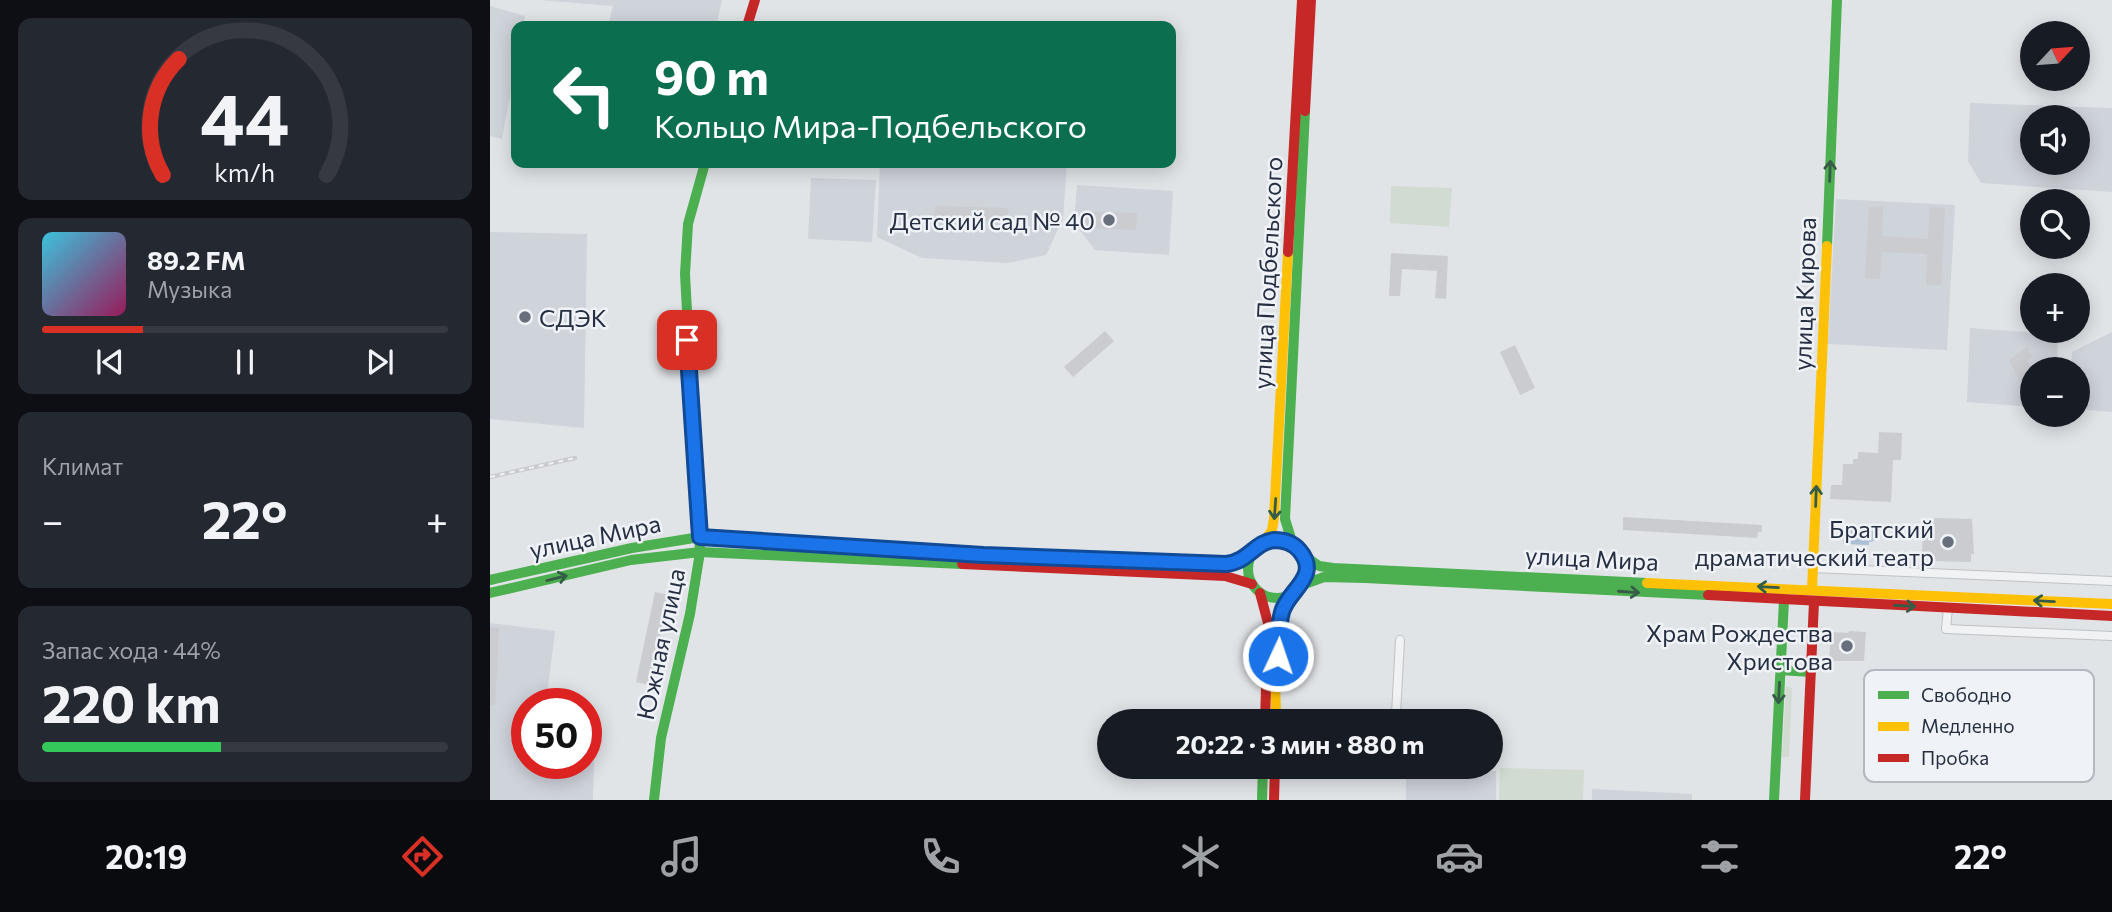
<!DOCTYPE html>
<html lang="ru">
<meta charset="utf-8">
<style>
:root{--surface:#171b24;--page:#242831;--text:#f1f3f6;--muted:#9ea1a6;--line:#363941;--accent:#d93025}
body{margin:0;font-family:Commissioner,sans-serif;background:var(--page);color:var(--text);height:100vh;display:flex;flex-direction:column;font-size:26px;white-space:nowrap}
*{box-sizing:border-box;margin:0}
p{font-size:23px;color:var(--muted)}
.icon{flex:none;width:38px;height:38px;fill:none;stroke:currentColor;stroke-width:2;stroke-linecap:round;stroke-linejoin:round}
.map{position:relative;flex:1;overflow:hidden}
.side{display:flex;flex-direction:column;gap:18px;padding:18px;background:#0d0f14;width:490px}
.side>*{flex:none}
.top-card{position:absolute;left:21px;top:21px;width:665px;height:147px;border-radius:14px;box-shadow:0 4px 18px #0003;background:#0b6e4f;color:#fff;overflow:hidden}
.needle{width:46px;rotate:64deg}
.fabs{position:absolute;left:1530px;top:21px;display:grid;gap:14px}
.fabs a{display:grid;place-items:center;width:70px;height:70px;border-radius:50%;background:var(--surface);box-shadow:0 4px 18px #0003;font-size:35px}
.speed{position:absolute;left:21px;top:688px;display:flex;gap:14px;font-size:35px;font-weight:700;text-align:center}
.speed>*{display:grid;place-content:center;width:91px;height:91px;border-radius:50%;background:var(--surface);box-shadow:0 4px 18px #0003;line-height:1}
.speed .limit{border:10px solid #d22;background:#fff;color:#111}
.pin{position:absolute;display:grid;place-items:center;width:60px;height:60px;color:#fff;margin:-30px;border-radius:14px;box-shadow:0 4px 10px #0006}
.me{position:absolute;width:77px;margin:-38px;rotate:3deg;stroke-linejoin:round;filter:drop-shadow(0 0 5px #0008)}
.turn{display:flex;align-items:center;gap:24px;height:147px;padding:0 28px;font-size:32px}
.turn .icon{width:91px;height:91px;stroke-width:2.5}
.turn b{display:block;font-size:49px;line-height:60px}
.big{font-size:52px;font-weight:700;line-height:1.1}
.side .widget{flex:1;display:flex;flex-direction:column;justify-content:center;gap:10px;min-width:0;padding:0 24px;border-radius:14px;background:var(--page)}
.side .dial{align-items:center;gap:0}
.dial svg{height:182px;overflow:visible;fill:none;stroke:var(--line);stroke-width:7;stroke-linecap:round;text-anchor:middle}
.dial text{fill:var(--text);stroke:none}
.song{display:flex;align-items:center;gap:21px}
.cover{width:84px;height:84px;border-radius:10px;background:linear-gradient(135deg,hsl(190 70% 55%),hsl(330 70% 35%))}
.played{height:7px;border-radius:4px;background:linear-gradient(90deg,var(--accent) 25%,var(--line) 25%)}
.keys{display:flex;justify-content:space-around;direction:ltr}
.heat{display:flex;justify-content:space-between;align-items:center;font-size:38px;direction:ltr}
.charge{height:10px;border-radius:5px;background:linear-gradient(90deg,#34c759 44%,var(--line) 0)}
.trip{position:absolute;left:607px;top:709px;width:406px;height:70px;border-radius:35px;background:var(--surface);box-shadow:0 4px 18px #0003;font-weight:700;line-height:70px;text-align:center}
.menu{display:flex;height:112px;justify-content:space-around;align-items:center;background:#090b0e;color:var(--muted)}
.menu .icon{width:49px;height:49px}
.menu .current{color:var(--accent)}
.menu b{font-size:32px;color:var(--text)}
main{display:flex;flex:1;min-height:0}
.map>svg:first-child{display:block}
.built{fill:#cfd3da;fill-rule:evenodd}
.green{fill:#d1dbd1}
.water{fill:#adbfd4}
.building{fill:#cacccf}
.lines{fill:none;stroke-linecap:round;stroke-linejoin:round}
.street-casing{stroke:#bfc2c5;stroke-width:10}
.street{stroke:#f1f2f3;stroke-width:8}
.fast{stroke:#4caf50;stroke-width:10}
.slow{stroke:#ffc107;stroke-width:10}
.jam{stroke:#c62828;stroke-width:10}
.rail-casing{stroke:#cacbce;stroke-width:4.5}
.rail{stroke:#eff2f7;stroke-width:2;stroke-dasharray:5;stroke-linecap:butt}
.oneway{stroke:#345c47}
.route-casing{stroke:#114b97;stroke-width:18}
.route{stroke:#1a73e8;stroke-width:12}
.poi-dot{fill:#686f7c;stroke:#eff2f7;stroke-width:2.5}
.labels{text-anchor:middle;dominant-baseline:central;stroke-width:5;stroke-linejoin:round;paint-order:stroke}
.poi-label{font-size:24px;fill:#273042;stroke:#eff2f7;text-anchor:end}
.street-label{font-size:24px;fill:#273042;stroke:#eff2f7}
.key{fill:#eff2f7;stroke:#b3b8c1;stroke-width:2}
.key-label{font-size:19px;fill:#273042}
</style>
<main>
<section class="side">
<div class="widget dial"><svg viewBox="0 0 100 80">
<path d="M14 69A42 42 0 1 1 86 69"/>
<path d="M14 69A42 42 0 0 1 21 18" stroke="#d93025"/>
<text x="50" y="56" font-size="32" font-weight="700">44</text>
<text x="50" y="72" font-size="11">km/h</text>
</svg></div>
<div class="widget">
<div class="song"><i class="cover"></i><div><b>89.2 FM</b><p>Музыка</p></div></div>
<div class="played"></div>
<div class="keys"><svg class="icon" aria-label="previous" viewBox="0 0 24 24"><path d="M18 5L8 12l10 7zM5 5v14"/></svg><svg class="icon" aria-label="pause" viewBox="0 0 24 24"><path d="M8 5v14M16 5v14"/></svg><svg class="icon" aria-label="next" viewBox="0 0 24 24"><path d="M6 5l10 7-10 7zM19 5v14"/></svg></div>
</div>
<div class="widget"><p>Климат</p>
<div class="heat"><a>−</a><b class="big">22°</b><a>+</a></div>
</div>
<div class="widget"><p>Запас хода · 44%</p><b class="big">220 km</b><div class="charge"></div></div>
</section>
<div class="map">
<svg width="1622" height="800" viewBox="0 0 1622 800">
<rect width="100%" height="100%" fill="#e1e4e7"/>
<!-- built -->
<g class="built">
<polygon points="50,0 232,0 226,26 118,26 123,6"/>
<polygon points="0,6 35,16 33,26 26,26 26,63 12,139 0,136"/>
<path d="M1480,103l142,5v84l-131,-9 -13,-22zM1542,117h45v46h-45z"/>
<polygon points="390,163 577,163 573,219 556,255 518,263 432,258 387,237"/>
<polygon points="321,178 386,180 382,242 318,239"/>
<polygon points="587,185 683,191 679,255 605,250 584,223"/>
<polygon points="1346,199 1465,205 1457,350 1338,344"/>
<polygon points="0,232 97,234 94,428 0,419"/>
<polygon points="1480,328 1536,332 1568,342 1567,369 1542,369 1542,407 1477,402"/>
<polygon points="1622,332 1622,412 1587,409 1587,369 1581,369 1582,352"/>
<polygon points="0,623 65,631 56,703 37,704 37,763 96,763 96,754 104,756 103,800 0,800"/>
<polygon points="916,769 1006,771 1006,800 916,800"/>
<polygon points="1102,789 1202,794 1202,800 1102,800"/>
</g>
<!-- green -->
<g class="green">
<polygon points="901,186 962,188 959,227 900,223"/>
<polygon points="1296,686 1302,688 1299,757 1292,757"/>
<polygon points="1010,768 1094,770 1093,800 1009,800"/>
</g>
<!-- water -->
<polygon class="water" points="1354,527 1379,528 1380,531 1386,531 1387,540 1379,542 1379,545 1353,544"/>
<!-- building -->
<g class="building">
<polygon points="445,206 518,208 518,222 445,220"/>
<polygon points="1379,207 1393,207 1392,236 1438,239 1440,207 1455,208 1451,285 1436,285 1437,254 1392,252 1390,279 1375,278"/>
<polygon points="592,211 647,213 646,230 591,228"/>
<polygon points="901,253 958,256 956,299 945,298 947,271 912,269 910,296 899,296"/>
<polygon points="615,331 624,341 583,377 574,367"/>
<polygon points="1025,345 1045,388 1030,395 1010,352"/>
<polygon points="1537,347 1542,357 1537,360 1542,370 1542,404 1519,360"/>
<polygon points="1389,432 1412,433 1411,460 1403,460 1401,502 1340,499 1341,485 1352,485 1353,464 1363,464 1363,459 1368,459 1368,452 1388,453"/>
<polygon points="1133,517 1272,525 1272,532 1268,532 1267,538 1133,530"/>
<polygon points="1444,518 1482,519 1484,554 1481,554 1481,562 1442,561 1442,556 1432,556 1433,521 1444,521"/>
<polygon points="165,592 179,595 160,685 146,682"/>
<polygon points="0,627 9,628 5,705 0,705"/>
<polygon points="1359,631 1376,632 1374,661 1339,661 1341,632 1358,633"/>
</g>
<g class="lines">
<defs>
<g id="street">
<polyline points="1323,568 1622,581"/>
<polyline points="1458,608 1456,629 1622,636"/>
<polyline points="906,714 910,640"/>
</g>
</defs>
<!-- street casing -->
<use href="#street" class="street-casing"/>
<!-- street -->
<use href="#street" class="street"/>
<!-- fast -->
<g class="fast">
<polyline points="1337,246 1347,0"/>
<circle cx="787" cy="569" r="29"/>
<polyline points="803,545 795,519 815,111"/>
<polyline points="812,554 829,566 843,568 1157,583"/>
<polyline points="0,580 142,548 210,537 582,558"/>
<polyline points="812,585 834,577 875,578 1218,595"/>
<polyline points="0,593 141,560 210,552 472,564"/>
<polyline points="1290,670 1321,672"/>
<polyline points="164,800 171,738 200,614 210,552 195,274 198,224 215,163"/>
<polyline points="772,800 773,766"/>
<polyline points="1284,800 1294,600"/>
</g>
<!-- slow -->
<g class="slow">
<polyline points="772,545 782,530 784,518 798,252"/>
<polyline points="582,558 736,564 748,562 763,553"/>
<polyline points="1157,583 1622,604"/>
<polyline points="1322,589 1337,246"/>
<path d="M786,721c0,-42 -7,-90 17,-126"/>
</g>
<!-- jam -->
<g class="jam">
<polyline points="257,26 265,0"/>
<polyline points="815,111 821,0"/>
<polyline points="798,252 812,0"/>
<polyline points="472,564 735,576 762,584"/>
<polyline points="770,593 778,623 775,721"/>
<polyline points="1218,595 1622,616"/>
<polyline points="784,800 785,766"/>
<polyline points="1315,800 1324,602"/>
</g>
<defs>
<polyline id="rail" points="0,477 85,458"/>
</defs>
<!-- rail casing -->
<use href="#rail" class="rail-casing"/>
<!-- rail -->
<use href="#rail" class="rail"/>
</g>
<!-- one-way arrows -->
<defs><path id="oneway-shaft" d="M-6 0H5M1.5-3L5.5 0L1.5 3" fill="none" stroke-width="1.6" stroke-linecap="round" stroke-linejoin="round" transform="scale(1.75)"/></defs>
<g class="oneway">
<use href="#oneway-shaft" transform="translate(1340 171) rotate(-88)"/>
<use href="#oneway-shaft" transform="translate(1326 496) rotate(-88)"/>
<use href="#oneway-shaft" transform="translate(785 509) rotate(94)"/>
<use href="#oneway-shaft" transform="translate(67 578) rotate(-14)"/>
<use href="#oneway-shaft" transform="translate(1278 587) rotate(-177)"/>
<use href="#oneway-shaft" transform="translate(1139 592) rotate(4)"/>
<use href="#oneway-shaft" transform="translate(1554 601) rotate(-177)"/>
<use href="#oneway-shaft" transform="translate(1415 606) rotate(3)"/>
<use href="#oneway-shaft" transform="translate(1289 693) rotate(93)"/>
</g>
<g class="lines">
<defs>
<path id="route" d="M197,340l13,197 283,18 243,9c22,-2 29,-22 48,-24 9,0 19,3 25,10 23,26 -11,40 -17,62 -4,14 -3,30 -4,44"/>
</defs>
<!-- route casing -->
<use href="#route" class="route-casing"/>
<!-- route -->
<use href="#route" class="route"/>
</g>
<!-- markers -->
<g class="poi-dot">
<circle cx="619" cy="220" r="7"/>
<circle cx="35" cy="317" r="7"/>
<circle cx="1458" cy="542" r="7"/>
<circle cx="1357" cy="646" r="7"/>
</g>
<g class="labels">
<!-- poi labels -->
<g class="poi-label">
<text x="605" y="220">Детский сад № 40</text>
<text x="49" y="317" text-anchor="start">СДЭК</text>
<text x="1444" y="528">Братский<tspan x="1444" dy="28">драматический театр</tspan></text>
<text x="1343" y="632">Храм Рождества<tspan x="1343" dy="28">Христова</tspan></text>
</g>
<!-- street labels -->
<g class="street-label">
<text transform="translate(777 273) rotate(-87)">улица Подбельского</text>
<text transform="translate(1314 294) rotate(-88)">улица Кирова</text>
<text transform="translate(105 536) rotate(-12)">улица Мира</text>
<text transform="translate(1102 558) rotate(3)">улица Мира</text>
<text transform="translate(170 644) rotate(-78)">Южная улица</text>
</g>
</g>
<!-- legend -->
<rect x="1374" y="670" width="230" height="112" rx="10" class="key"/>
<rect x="1388" y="691" width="31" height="8" fill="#4caf50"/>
<rect x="1388" y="722" width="31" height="9" fill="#ffc107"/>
<rect x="1388" y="754" width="31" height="8" fill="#c62828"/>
<g class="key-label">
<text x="1431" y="702">Свободно</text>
<text x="1431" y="733">Медленно</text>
<text x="1431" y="765">Пробка</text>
</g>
</svg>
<div class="fabs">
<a><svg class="needle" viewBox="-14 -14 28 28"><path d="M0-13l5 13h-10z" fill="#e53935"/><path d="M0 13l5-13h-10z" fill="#9ea1a6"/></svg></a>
<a><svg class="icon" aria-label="sound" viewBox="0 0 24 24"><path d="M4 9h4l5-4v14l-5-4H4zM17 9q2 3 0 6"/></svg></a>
<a><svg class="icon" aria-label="search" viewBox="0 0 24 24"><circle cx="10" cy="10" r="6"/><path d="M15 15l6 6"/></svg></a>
<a>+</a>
<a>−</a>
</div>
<div class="speed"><div class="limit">50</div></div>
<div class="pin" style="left:197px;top:340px;background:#d93025"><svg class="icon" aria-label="arrive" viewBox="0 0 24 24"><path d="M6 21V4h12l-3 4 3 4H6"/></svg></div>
<svg class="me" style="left:788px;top:656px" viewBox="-20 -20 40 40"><circle r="17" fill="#1a73e8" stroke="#fff" stroke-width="3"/><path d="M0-11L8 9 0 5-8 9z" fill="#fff"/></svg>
<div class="trip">20:22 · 3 мин · 880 m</div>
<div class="top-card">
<div class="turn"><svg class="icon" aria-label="left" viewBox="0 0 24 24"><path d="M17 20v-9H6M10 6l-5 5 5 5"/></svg><div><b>90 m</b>Кольцо Мира-Подбельского</div></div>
</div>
</div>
</main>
<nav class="menu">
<b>20:19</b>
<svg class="icon current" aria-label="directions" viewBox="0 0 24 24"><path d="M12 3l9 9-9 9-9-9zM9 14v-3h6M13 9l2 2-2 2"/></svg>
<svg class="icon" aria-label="music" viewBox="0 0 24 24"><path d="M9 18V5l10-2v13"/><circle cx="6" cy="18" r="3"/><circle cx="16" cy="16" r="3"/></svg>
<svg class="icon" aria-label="phone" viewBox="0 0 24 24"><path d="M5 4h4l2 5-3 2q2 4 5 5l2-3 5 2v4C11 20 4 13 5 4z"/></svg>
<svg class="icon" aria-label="climate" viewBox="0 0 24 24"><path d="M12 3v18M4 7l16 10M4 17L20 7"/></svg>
<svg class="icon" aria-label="car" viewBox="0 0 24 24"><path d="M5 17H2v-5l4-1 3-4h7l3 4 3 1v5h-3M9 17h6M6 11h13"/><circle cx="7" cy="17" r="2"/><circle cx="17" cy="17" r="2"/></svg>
<svg class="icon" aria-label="filters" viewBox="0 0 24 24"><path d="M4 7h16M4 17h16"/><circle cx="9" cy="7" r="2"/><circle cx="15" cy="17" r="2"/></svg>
<b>22°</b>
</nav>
